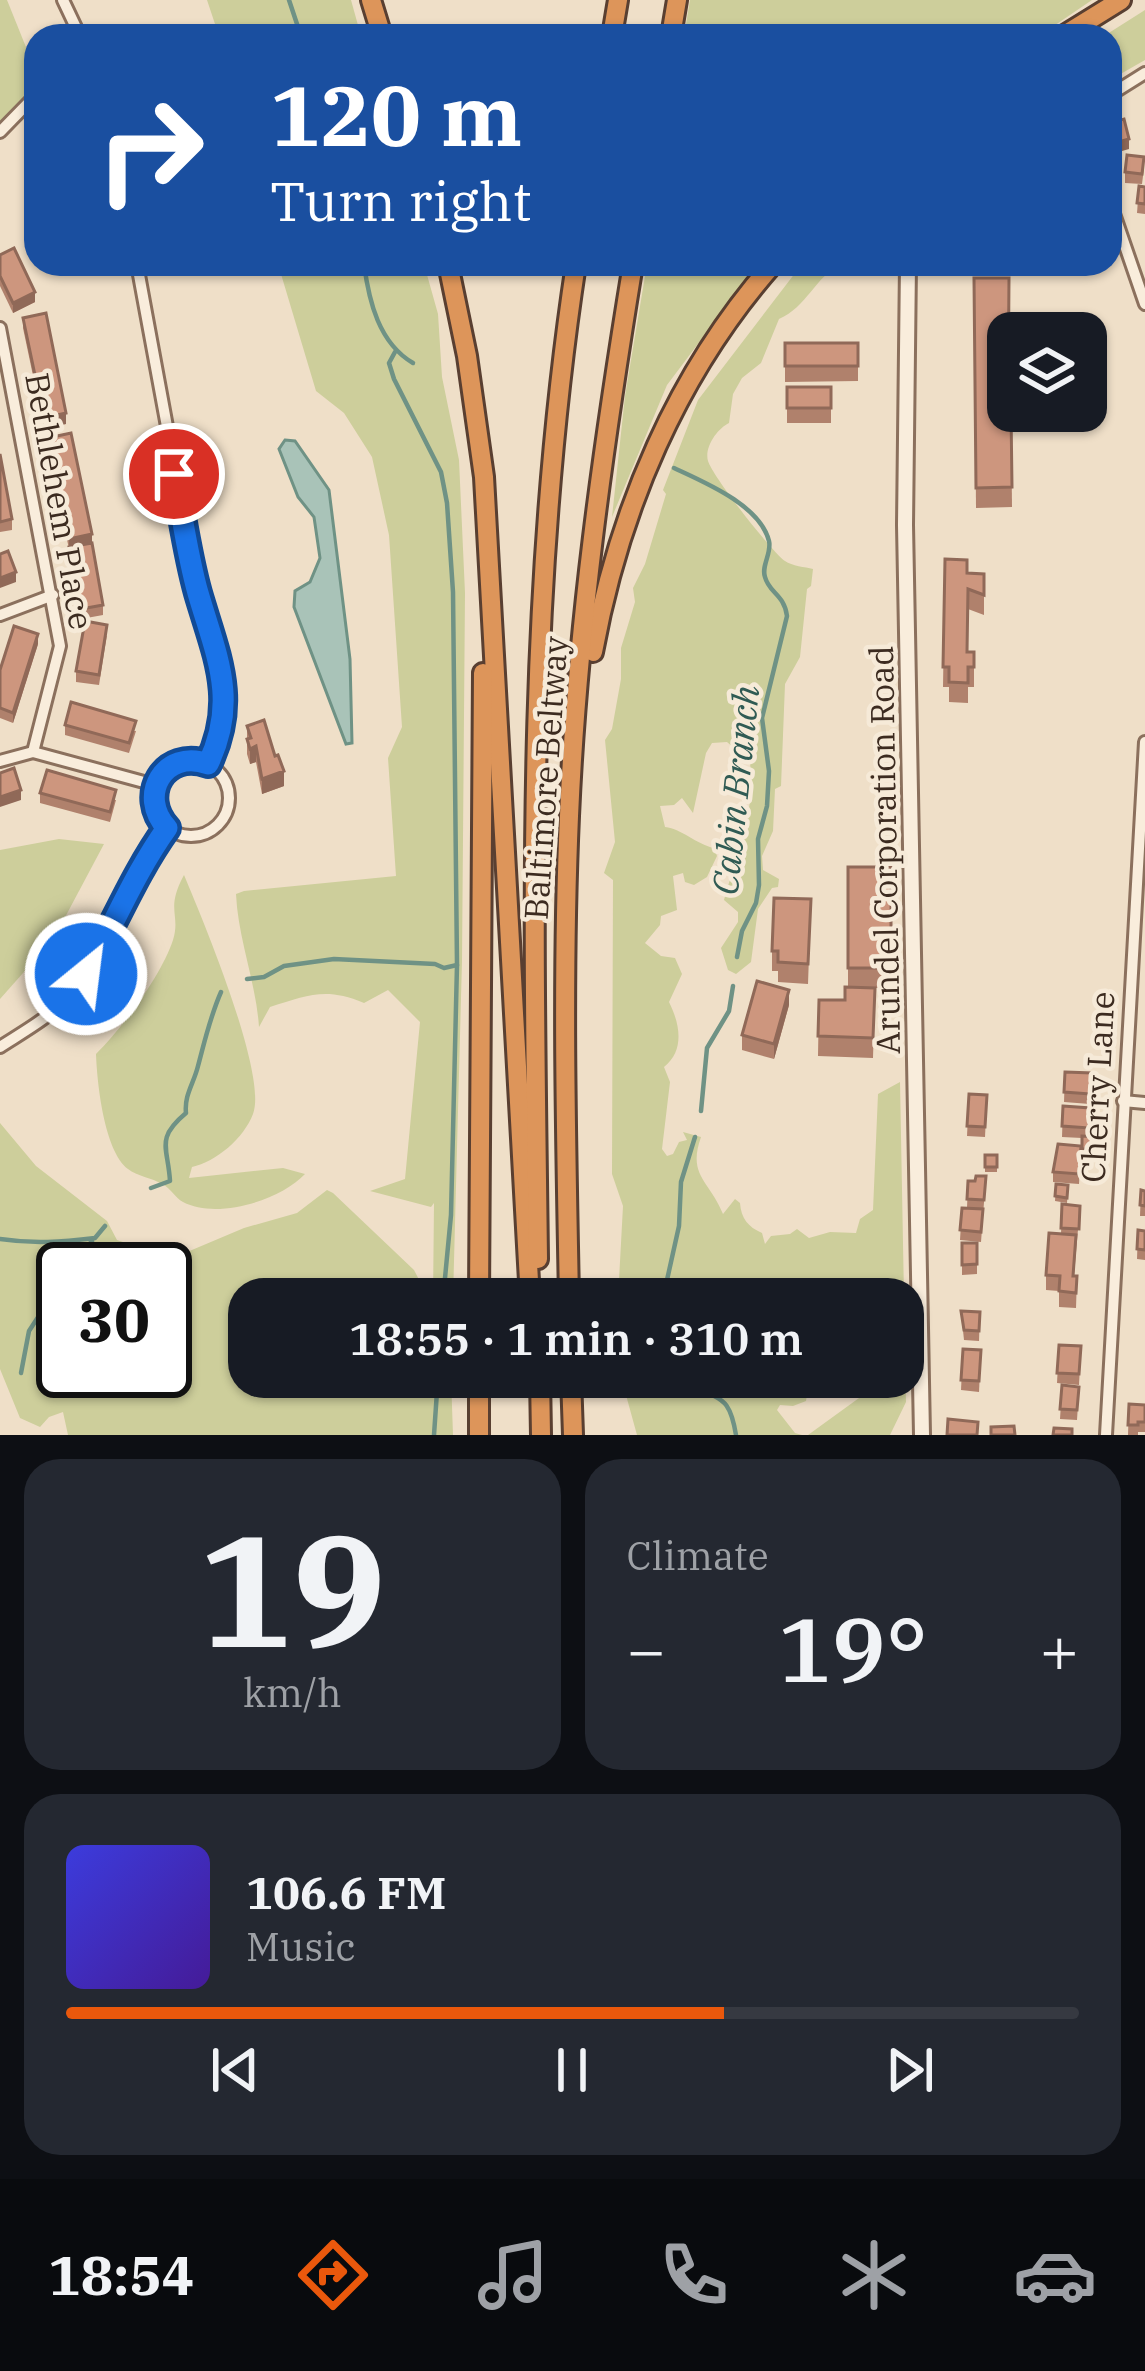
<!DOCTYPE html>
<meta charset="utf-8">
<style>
:root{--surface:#171b24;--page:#242831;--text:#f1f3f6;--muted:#9ea1a6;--line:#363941;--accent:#ea580c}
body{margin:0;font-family:"IBM Plex Serif",serif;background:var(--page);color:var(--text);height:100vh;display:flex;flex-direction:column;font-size:45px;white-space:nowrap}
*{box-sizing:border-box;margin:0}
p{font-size:39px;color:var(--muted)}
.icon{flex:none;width:66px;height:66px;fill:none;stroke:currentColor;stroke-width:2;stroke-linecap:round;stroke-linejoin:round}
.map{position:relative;height:1435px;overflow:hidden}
.side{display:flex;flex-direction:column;gap:24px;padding:24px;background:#0d0f14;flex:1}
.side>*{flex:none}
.top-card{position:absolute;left:24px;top:24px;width:1098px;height:252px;border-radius:36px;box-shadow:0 3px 9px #0004;background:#1a4fa0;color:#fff;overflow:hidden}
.buttons{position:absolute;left:987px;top:312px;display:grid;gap:24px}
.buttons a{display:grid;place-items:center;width:120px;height:120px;border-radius:24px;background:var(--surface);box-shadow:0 3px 9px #0004;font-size:60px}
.speed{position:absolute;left:36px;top:1242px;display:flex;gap:24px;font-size:60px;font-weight:700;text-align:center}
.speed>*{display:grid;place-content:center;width:156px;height:156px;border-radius:50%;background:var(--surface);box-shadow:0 3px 9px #0004;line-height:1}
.speed .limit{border:6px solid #111;border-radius:18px;background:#fff;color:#111}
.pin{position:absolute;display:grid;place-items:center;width:102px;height:102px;color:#fff;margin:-51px;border:6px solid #fff;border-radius:50%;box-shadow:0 3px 12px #0007}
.me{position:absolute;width:132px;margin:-66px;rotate:29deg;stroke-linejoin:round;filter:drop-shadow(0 0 9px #0008)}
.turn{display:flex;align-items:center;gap:42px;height:252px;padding:0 48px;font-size:54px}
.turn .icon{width:156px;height:156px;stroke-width:2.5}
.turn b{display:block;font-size:84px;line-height:102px}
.big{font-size:90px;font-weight:600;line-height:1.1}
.side .card{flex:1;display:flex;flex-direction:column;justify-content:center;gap:18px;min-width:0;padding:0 42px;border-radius:36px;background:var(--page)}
.side .dial{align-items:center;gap:0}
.dial b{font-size:156px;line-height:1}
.song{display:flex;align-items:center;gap:36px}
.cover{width:144px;height:144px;border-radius:18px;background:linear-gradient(135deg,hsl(240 70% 55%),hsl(260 70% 35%))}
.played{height:12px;border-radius:6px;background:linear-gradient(90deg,var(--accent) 65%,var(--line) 65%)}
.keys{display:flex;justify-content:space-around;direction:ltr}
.heat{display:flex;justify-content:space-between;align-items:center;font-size:66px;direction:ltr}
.side .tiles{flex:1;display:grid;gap:24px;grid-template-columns:1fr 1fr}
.card:last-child{grid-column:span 2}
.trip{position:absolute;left:228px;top:1278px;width:696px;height:120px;border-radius:36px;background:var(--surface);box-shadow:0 3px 9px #0004;font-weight:600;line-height:120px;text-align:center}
.tab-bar{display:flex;height:192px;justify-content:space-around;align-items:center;background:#090b0e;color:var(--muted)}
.tab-bar .icon{width:84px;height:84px}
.tab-bar .active{color:var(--accent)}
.tab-bar b{font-size:54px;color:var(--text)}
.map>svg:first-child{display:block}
.green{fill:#cdce9b;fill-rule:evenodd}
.water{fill:#a9c3b8;stroke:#6f9285;stroke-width:3}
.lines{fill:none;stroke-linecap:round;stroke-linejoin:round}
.stream{stroke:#6f9285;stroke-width:4.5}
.minor-casing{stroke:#8b705d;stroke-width:16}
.tertiary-casing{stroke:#8b705d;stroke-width:20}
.motorway-casing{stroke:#593f31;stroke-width:24}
.minor{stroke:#f9eddc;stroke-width:10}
.tertiary{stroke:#f9eddc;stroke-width:14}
.motorway{stroke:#dd955a;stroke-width:18}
.wall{fill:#b0816c}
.shaded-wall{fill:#906958}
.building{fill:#cd967e;stroke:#906958;stroke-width:3}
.route-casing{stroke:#114b97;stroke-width:30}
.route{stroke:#1a73e8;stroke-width:21}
.labels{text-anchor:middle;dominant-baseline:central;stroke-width:9;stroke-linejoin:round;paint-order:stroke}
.street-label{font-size:33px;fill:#3c2b20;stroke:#f6ead8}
.water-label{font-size:36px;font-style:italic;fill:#305b54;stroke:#f6ead8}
</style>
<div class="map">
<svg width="1145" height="1435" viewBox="0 0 1145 1435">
<rect width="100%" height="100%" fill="#efdfc8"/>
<!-- green -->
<g class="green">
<polygon points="0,0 7,0 36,72 36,91 0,127"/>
<polygon points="207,0 351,0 361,36 219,36"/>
<polygon points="690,0 1092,0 1039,36 684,36"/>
<polygon points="1145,10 1145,60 1110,80 1110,36 1104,36"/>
<path d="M278,264h146l14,50 4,63 17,83 6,133 -3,368 -9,338h-20l1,-96 -3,4 -61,-16 35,-12 15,-157 -32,-32 -24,13c-38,-16 -56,-8 -94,4l-11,20c-3,-45 -21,-88 -23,-133l8,-3 152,-15 -8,-118 14,-31 -13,-192 -17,-78 -28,-44 -28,-22z"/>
<polygon points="647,264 758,264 667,385 612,517 625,396"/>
<path d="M802,264h39c-26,13 -34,43 -62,55l-18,44 -19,15 -9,16 -4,29c-11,5 -25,24 -21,38 5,16 63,90 77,100 7,5 20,6 28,8l-2,17 -4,3 -7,68 -15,27 -4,102 -6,3 -2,42 -11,25 1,14 16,9 -1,8 -6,1 -14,21 -7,53 -15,12 -8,-4 -7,-22 17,-26v-10l-14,-12c13,-47 37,-103 23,-150l-12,-1 -8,-7 -15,1 -6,10 -13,60 -11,-15 -8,7 -14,1 5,21c17,2 31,17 49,21l3,8 -10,21 -13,8 -9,-3 -2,-9 -10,3 4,34 -16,6 -1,9 -15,18 16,13 14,2 7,16 -13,28c11,22 16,48 -5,65l6,15 -8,67 5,7 6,-2 6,-12 8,-2 -4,-8 18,5c-14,39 9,44 22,77l12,-15 5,4c1,15 8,24 22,30l3,11 6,-8 19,-2 7,-5 12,9 21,-6 26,1 4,-14 13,-9 5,-116 22,-12 5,268 -2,-51h-285l5,-93 -11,-32 1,-294 -9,-7 11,-31 -10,-102 7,-11 9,-50v-31l14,-46 -2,-14 12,-24 21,-70 -3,-4 35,-90z"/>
<polygon points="59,839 104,844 54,938 0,999 0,850"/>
<path d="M184,875c18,43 84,200 69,239 -9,24 -37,48 -61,53l-3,11 94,-10 22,6c-24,26 -88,46 -122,28 -8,-4 -12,-14 -21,-18 -10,-6 -25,-8 -34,-15 -24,-18 -31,-87 -32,-115 27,-27 65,-78 77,-114 8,-26 -8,-30 11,-65z"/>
<path d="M0,1123l36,43 71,55 10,19 30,10 33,5 64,-27 53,-15 30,-23 6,3 81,77 15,29h-180v78h202l2,58h-385l-5,-23 -14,5 -9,10 -20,-9 -20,-49zM63,1269h102v102h-102z"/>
<polygon points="905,1364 906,1402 890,1435 808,1435 888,1377 903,1377"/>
<polygon points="621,1377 810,1377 806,1401 793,1406 780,1405 777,1410 795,1433 802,1435 637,1435"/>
</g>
<!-- water -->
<polygon class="water" points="285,440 295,441 329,490 350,659 352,743 346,744 294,607 295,591 310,582 320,558 314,517 298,497 279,449"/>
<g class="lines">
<!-- stream -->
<g class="stream">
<polyline points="289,0 301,36"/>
<path d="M364,264c5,38 15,79 49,99"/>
<polyline points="395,352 389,363 394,379 441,472 447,503 453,592 457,965 451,1215 443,1299"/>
<path d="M674,468c30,14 86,37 95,73 3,12 -8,25 -4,36 4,16 19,17 22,39l-25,102 7,53 -2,35 -9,33 1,46 -3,18 -14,28 -5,26"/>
<polyline points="247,979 264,977 284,966 334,959 435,964 444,968 457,965"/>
<polyline points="701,1111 707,1048 729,1011 733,986"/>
<path d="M151,1188l19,-7c-2,-34 -15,-42 16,-68 -2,-18 8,-30 12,-47 7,-26 12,-49 23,-74"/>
<path d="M0,1239c33,5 62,3 95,-1l10,-12"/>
<polyline points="69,1269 92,1241"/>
<polyline points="668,1299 665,1289 679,1226 681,1182 695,1137"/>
<polyline points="21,1373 29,1331 63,1279"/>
<path d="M689,1377c25,29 39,9 47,58"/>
<polyline points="434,1435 438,1377"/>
</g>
<defs>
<g id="minor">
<polyline points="63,0 80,36"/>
<polyline points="1110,95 1145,73"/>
<polyline points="0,132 36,95"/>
<polyline points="1110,202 1145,304"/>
<polyline points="137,264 197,589 222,664 222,717 218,744 208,764"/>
<polyline points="0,328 60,646 33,752"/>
<polyline points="0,615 53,595"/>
<circle cx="191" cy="798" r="38"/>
<polyline points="0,761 33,752 155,785"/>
<path d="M0,1047c23,-15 49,-29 68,-50 44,-49 61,-116 100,-169"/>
<polyline points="1123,1101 1145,1103"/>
<polyline points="1106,1435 1145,742"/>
</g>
<polyline id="tertiary" points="908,264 905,525 922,1435"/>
<g id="motorway">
<polyline points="371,0 382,36"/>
<polyline points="612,36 618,0"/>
<polyline points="671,36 677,0"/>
<polyline points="1063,36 1121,0"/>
<polyline points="448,264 467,356 484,477 530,1299"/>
<path d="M593,652c26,-142 84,-279 180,-388"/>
<path d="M538,1259c-4,-337 -13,-660 38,-995"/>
<polyline points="479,1299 483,673"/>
<path d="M569,1299c-3,-161 -7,-322 0,-483 8,-185 34,-369 64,-552"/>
<polyline points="540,1377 541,1435"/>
<polyline points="571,1377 573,1435"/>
<polyline points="479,1435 479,1377"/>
</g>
</defs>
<!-- minor casing -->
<use href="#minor" class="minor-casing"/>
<!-- tertiary casing -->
<use href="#tertiary" class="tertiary-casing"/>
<!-- motorway casing -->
<use href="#motorway" class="motorway-casing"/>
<!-- minor -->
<use href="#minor" class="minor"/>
<!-- tertiary -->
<use href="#tertiary" class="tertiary"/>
<!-- motorway -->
<use href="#motorway" class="motorway"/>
</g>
<!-- wall -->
<g class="wall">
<polygon points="1144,168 1142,184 1125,183 1125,172"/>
<polygon points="1139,186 1145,187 1145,214 1137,213"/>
<polygon points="0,255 35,302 13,313 0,286"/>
<polygon points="974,278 1011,411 1012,507 976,508"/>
<polygon points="23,318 66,424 44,428 23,328"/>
<polygon points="785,343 858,343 858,381 785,382"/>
<rect x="787" y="387" width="44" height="36"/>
<polygon points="48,438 92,543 103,605 103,615 81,619 69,549 48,448"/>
<polygon points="0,454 12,519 12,530 0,532"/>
<polygon points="945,559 967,573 984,574 984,615 968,609 967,652 974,652 974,687 968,687 968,703 949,702 949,687 943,687"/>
<polygon points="107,635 99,685 76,682 76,671"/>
<polygon points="38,644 13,723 0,718 0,670"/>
<polygon points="65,725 136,731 129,753 65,735"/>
<polygon points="247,726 284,786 262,794 256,762 250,764 247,754"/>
<polygon points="40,793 116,800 110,822 40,803"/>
<polygon points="848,867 891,867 891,988 875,988 873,1058 818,1056 819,1000 845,1000 848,987"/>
<polygon points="811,899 808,984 778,982 778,971 772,971 772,951"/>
<polygon points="789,1005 774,1059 742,1050 742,1035"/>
<polygon points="1065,1072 1092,1073 1090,1104 1064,1102"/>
<polygon points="969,1094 987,1095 985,1137 967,1136"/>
<polygon points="1063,1106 1090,1108 1089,1136 1095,1137 1094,1154 1082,1154 1082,1138 1062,1137"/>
<polygon points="1081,1146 1079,1184 1053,1182 1053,1172"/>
<rect x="985" y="1155" width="12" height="17"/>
<polygon points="986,1176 981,1242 960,1240 962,1208 967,1208 968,1181 975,1181"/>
<polygon points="1056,1184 1068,1185 1067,1203 1055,1201"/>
<polygon points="1141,1190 1145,1191 1145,1216 1140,1216"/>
<polygon points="1062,1204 1080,1206 1074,1276 1077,1276 1076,1308 1059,1307 1059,1291 1046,1290 1046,1275 1061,1234"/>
<polygon points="1138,1230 1145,1231 1145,1260 1137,1259"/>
<polygon points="962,1243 977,1243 977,1274 962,1275"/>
<polygon points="961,1311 980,1312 979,1341 964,1340"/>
<polygon points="1059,1345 1081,1346 1079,1385 1057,1383"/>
<polygon points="963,1349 981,1350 979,1392 961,1390"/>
<polygon points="1062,1385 1079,1387 1077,1420 1060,1419"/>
<polygon points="1129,1404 1145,1405 1145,1432 1138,1432 1138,1435 1128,1435"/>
</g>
<!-- shaded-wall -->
<g class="shaded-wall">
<polygon points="1129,139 1129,149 1115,153 1115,143"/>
<polygon points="35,292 35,302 13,313 13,303"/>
<polygon points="66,413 66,424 44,428 44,418"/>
<polygon points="92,534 92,544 69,549 69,539"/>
<polygon points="16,572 16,582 0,588 0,578"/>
<polygon points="38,634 38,644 13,723 13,713"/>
<polygon points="256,746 256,762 250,764 250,749"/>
<polygon points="284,771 284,786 262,794 262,779"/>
<polygon points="21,790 21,800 0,807 0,797"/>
<polygon points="789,990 789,1005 774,1059 774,1044"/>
</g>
<!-- building -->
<g class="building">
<polygon points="1124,119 1129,139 1115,143 1110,123"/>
<polygon points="1127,155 1144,157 1142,174 1125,172"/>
<polygon points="1139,186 1145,187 1145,204 1137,203"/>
<polygon points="14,248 35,292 13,303 0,276 0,255"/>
<polygon points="974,278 1009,278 1008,411 1011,411 1012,487 976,488"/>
<polygon points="46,313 66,413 44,418 23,318"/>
<rect x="785" y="343" width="73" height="23"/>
<rect x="787" y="387" width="44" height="21"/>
<polygon points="71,433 92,534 69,539 48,438"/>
<polygon points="0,454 12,519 0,522"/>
<polygon points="92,543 103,605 81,609 69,547"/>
<polygon points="8,551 16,572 0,578 0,554"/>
<polygon points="945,559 967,560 967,573 984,574 984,595 968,589 967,652 974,652 974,667 968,667 968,683 949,682 949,667 943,667"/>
<polygon points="85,621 107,625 99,675 76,671"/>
<polygon points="14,626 38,634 13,713 0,708 0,670"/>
<polygon points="71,702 136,721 129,743 65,725"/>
<polygon points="264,720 275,756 278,755 284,771 262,779 256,746 250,749 247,739 251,738 247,726"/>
<polygon points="14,768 21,790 0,797 0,773"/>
<polygon points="47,770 116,790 110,812 40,793"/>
<rect x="848" y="867" width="43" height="101"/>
<polygon points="774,898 811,899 808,964 778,962 778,951 772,951"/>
<polygon points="757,981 789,990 774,1044 742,1035"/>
<polygon points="845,987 875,988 873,1038 818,1036 819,1000 845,1000"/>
<polygon points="1065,1072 1092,1073 1090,1094 1064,1092"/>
<polygon points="969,1094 987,1095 985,1127 967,1126"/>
<polygon points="1063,1106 1090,1108 1089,1128 1062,1126"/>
<polygon points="1082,1136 1095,1137 1094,1149 1082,1149"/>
<polygon points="1058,1144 1081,1146 1079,1174 1053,1172"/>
<rect x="985" y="1155" width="12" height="12"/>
<polygon points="976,1176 986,1176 984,1200 967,1199 968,1181 975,1181"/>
<polygon points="1056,1184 1068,1185 1067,1198 1055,1196"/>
<polygon points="1141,1190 1145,1191 1145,1206 1140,1205"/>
<polygon points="1062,1204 1080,1206 1079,1229 1061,1228"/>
<polygon points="962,1208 983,1209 981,1232 960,1230"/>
<polygon points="1138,1230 1145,1231 1145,1250 1137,1249"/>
<polygon points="1049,1233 1076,1235 1073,1276 1077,1276 1076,1293 1059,1291 1060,1276 1046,1275"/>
<polygon points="962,1243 977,1243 977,1264 962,1265"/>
<polygon points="961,1311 980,1312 979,1331 964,1330"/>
<polygon points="1059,1345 1081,1346 1079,1374 1057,1373"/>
<polygon points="963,1349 981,1350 979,1381 961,1380"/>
<polygon points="1062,1385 1079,1387 1077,1410 1060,1409"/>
<polygon points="1129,1404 1145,1405 1145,1422 1138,1422 1138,1425 1128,1425"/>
<polygon points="948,1419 978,1422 977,1435 947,1435"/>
<polygon points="1014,1426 1015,1435 991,1435 991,1427"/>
<polygon points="1054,1428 1072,1429 1072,1435 1053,1435"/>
</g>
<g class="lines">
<defs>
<path id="route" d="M86,974c28,-49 48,-100 81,-146 -30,-32 -3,-80 41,-64 31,-64 8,-109 -10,-171 -11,-39 -16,-80 -24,-119"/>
</defs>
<!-- route casing -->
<use href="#route" class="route-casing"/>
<!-- route -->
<use href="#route" class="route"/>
</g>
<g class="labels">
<!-- street labels -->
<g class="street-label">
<text transform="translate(60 501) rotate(80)">Bethlehem Place</text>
<text transform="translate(545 778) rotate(-86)">Baltimore Beltway</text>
<text transform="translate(884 850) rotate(-91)">Arundel Corporation Road</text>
<text transform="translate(1097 1087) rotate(-87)">Cherry Lane</text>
</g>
<!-- water labels -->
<g class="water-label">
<text transform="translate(735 790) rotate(-84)">Cabin Branch</text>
</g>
</g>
</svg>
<div class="buttons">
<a><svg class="icon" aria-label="layers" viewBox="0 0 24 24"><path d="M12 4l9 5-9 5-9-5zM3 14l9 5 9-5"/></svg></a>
</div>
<div class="speed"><div class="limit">30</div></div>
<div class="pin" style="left:174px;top:474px;background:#d93025"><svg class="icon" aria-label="arrive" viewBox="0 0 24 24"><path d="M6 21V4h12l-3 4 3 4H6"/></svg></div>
<svg class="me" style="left:86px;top:974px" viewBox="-20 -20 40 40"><circle r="17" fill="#1a73e8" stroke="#fff" stroke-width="3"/><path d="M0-11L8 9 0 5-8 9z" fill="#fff"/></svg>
<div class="trip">18:55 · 1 min · 310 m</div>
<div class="top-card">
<div class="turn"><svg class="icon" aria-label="right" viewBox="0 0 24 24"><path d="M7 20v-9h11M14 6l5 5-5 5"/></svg><div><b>120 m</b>Turn right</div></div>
</div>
</div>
<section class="side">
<div class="tiles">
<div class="card dial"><b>19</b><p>km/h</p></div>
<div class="card"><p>Climate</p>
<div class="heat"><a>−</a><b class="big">19°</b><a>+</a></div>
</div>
<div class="card">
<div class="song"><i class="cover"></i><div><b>106.6 FM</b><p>Music</p></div></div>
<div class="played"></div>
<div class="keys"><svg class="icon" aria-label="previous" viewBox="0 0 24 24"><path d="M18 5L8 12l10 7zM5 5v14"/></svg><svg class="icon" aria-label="pause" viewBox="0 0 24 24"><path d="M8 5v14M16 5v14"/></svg><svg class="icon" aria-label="next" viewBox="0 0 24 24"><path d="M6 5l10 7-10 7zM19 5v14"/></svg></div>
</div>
</div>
</section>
<nav class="tab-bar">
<b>18:54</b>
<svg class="icon active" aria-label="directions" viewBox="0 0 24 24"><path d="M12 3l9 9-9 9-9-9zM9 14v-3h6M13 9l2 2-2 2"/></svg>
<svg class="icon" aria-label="music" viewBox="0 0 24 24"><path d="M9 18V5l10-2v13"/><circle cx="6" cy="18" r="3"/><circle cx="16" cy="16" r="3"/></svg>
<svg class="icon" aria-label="phone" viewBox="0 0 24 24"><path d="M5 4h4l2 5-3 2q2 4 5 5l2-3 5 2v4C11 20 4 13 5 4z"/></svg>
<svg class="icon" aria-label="climate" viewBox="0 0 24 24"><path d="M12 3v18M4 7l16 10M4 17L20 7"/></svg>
<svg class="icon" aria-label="car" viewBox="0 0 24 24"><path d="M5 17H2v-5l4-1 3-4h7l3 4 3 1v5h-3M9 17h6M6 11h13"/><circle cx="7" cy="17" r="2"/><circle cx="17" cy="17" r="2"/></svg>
</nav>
